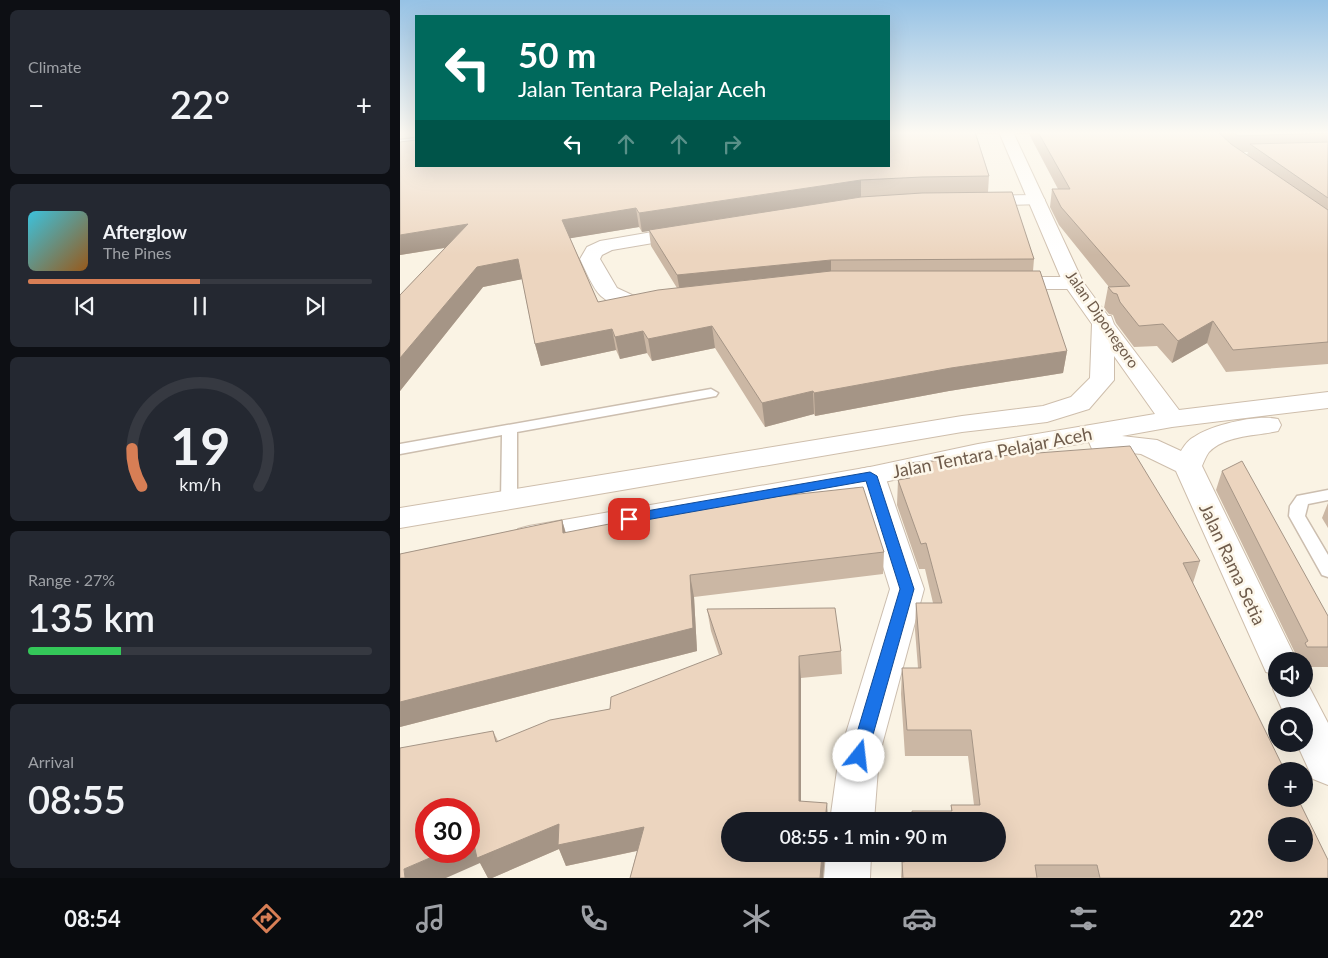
<!DOCTYPE html>
<meta charset="utf-8">
<style>
:root{--surface:#171b24;--page:#242831;--text:#f1f3f6;--muted:#9ea1a6;--line:#363941;--accent:#d77e55}
body{margin:0;font-family:Lato,sans-serif;background:var(--page);color:var(--text);height:100vh;display:flex;flex-direction:column;font-size:19px;white-space:nowrap}
*{box-sizing:border-box;margin:0}
p{font-size:16px;color:var(--muted)}
.icon{flex:none;width:28px;height:28px;fill:none;stroke:currentColor;stroke-width:2;stroke-linecap:round;stroke-linejoin:round}
.map{position:relative;flex:1;overflow:hidden}
.side{display:flex;flex-direction:column;gap:10px;padding:10px;background:#0d0f14;width:400px}
.side>*{flex:none}
.top-card{position:absolute;left:15px;top:15px;width:475px;height:152px;border-radius:0px;box-shadow:0 5px 20px #0002;background:#00695c;color:#fff;overflow:hidden}
.tools{position:absolute;left:868px;top:652px;display:grid;gap:10px}
.tools a{display:grid;place-items:center;width:45px;height:45px;border-radius:50%;background:var(--surface);box-shadow:0 5px 20px #0002;font-size:25px}
.speed{position:absolute;left:15px;top:798px;display:flex;gap:10px;font-size:25px;font-weight:700;text-align:center}
.speed>*{display:grid;place-content:center;width:65px;height:65px;border-radius:50%;background:var(--surface);box-shadow:0 5px 20px #0002;line-height:1}
.speed .limit{border:8px solid #d22;background:#fff;color:#111}
.pin{position:absolute;display:grid;place-items:center;width:42px;height:42px;color:#fff;margin:-21px;border-radius:10px;box-shadow:0 2px 8px #0006}
.me{position:absolute;width:55px;margin:-28px;rotate:16deg;stroke-linejoin:round;filter:drop-shadow(0 0 4px #0008)}
.turn{display:flex;align-items:center;gap:18px;height:105px;padding:0 20px;font-size:22px}
.turn .icon{width:65px;height:65px;stroke-width:2.5}
.turn b{display:block;font-size:35px;line-height:42px}
.lanes{display:flex;align-items:center;height:48px;padding:0 20px;background:#0003;justify-content:center;gap:25px;direction:ltr}
.lanes .off{opacity:.35}
.big{font-size:38px;font-weight:600;line-height:1.1}
.side .tile{flex:1;display:flex;flex-direction:column;justify-content:center;gap:8px;min-width:0;padding:0 18px;border-radius:8px;background:var(--page)}
.side .dial{align-items:center;gap:0}
.dial svg{height:130px;overflow:visible;fill:none;stroke:var(--line);stroke-width:7;stroke-linecap:round;text-anchor:middle}
.dial text{fill:var(--text);stroke:none}
.song{display:flex;align-items:center;gap:15px}
.cover{width:60px;height:60px;border-radius:8px;background:linear-gradient(135deg,hsl(190 70% 55%),hsl(30 70% 35%))}
.played{height:5px;border-radius:2px;background:linear-gradient(90deg,var(--accent) 50%,var(--line) 50%)}
.keys{display:flex;justify-content:space-around;direction:ltr}
.heat{display:flex;justify-content:space-between;align-items:center;font-size:28px;direction:ltr}
.charge{height:8px;border-radius:4px;background:linear-gradient(90deg,#34c759 27%,var(--line) 0)}
.trip{position:absolute;left:321px;top:812px;width:285px;height:50px;border-radius:25px;background:var(--surface);box-shadow:0 5px 20px #0002;font-weight:600;line-height:50px;text-align:center}
.tab-bar{display:flex;height:80px;justify-content:space-around;align-items:center;background:#090b0e;color:var(--muted)}
.tab-bar .icon{width:35px;height:35px}
.tab-bar .current{color:var(--accent)}
.tab-bar b{font-size:22px;color:var(--text)}
main{display:flex;flex:1;min-height:0}
.map>svg:first-child{display:block}
.lines{fill:none;stroke-linecap:round;stroke-linejoin:round}
.lane-casing{stroke:#ccbeaf;stroke-width:3}
.street-casing{stroke:#ccbeaf;stroke-width:2}
.secondary-casing{stroke:#cebeac;stroke-width:2}
.lane{fill:#fff;fill-rule:evenodd}
.street{fill:#fff;fill-rule:evenodd}
.secondary{fill:#fff;fill-rule:evenodd}
.wall{fill:#cbb7a4;fill-rule:evenodd}
.shaded-wall{fill:#a59586}
.building{fill:#ecd5bf;stroke:#a59586;fill-rule:evenodd}
.route{fill:#1a73e8;stroke:#114b97}
.labels{text-anchor:middle;dominant-baseline:central;stroke-width:5;stroke-linejoin:round;paint-order:stroke}
.far-street-label{font-size:15px;fill:#6f5c4c;stroke:#fdf7ea}
.street-label{font-size:18px;fill:#6f5c4c;stroke:#fdf7ea}
</style>
<main>
<section class="side">
<div class="tile"><p>Climate</p>
<div class="heat"><a>−</a><b class="big">22°</b><a>+</a></div>
</div>
<div class="tile">
<div class="song"><i class="cover"></i><div><b>Afterglow</b><p>The Pines</p></div></div>
<div class="played"></div>
<div class="keys"><svg class="icon" aria-label="previous" viewBox="0 0 24 24"><path d="M18 5L8 12l10 7zM5 5v14"/></svg><svg class="icon" aria-label="pause" viewBox="0 0 24 24"><path d="M8 5v14M16 5v14"/></svg><svg class="icon" aria-label="next" viewBox="0 0 24 24"><path d="M6 5l10 7-10 7zM19 5v14"/></svg></div>
</div>
<div class="tile dial"><svg viewBox="0 0 100 80">
<path d="M14 69A42 42 0 1 1 86 69"/>
<path d="M14 69A42 42 0 0 1 8 46" stroke="#d77e55"/>
<text x="50" y="56" font-size="32" font-weight="700">19</text>
<text x="50" y="72" font-size="11">km/h</text>
</svg></div>
<div class="tile"><p>Range · 27%</p><b class="big">135 km</b><div class="charge"></div></div>
<div class="tile"><p>Arrival</p><b class="big">08:55</b></div>
</section>
<div class="map">
<svg width="928" height="878" viewBox="0 0 928 878">
<rect width="100%" height="100%" fill="#faf3e4"/>
<g class="lines">
<defs>
<g id="lane">
<polygon points="16,138 16,142 0,144 0,140"/>
<polygon points="311,389 318,393 316,396 117,432 117,501 115,505 109,506 103,505 101,501 102,435 0,454 0,444"/>
<polygon points="928,490 928,500 908,504 905,516 928,555 928,577 922,575 889,516 890,506 897,496"/>
</g>
<g id="street">
<polygon points="636,195 642,196 645,200 642,204 578,206 572,205 569,201 572,197 578,196"/>
<path d="M287,226l7,2 2,4 -2,4 -82,14 -10,5 -2,4 17,29 15,7 33,2 3,5 -3,5c-19,4 -49,3 -64,-11 -8,-7 -16,-27 -21,-37l7,-12 13,-6z"/>
<polygon points="606,277 673,277 680,279 683,283 680,287 673,289 606,289 599,287 596,283 599,279"/>
<polygon points="470,467 480,469 485,476 524,589 479,756 474,821 430,821 439,756 490,589 455,476 460,469"/>
<polygon points="426,854 471,854 470,878 424,878"/>
</g>
<g id="secondary">
<path d="M599,132h14l70,150 25,34h3l3,8 65,86 149,-18v16l-156,19 -50,9 35,4 24,11c3,-5 7,-11 13,-14 17,-12 64,-23 84,-18l3,6 -3,6c-21,5 -53,4 -69,21 -3,4 -5,9 -7,14l95,195h-21v14l-10,-3 -90,-201 -35,-17 -49,-5 -3,-7 -111,20 -108,23 -341,63 -11,-3 -5,-8 5,-8 11,-3 341,-59 108,-23 177,-30 -41,-58v24l-25,29 -42,13 -85,10 -562,96v-20l562,-92 81,-10 28,-9 19,-19 2,-54 -29,-41z"/>
<polygon points="904,677 928,723 928,785 913,779 897,744 904,744 904,716 885,716 873,689 876,682 876,689 904,689"/>
</g>
</defs>
<!-- lane casing -->
<use href="#lane" class="lane-casing"/>
<!-- street casing -->
<use href="#street" class="street-casing"/>
<!-- secondary casing -->
<use href="#secondary" class="secondary-casing"/>
<!-- lane -->
<use href="#lane" class="lane"/>
<!-- street -->
<use href="#street" class="street"/>
<!-- secondary -->
<use href="#secondary" class="secondary"/>
</g>
<!-- wall -->
<g class="wall">
<path d="M489,132h110l-1,2h-22l13,42 -1,16 46,67 -1,12 34,80 -4,22 -114,18 -134,25 -1,-2 -49,13 -50,-79 -63,13 -5,-8 -27,6 -4,-9 -75,16 -6,-22 -13,-65 -39,8 -83,104v-96l45,-47 -45,7v-113zM239,227l3,5 7,-1 2,15 26,42 -79,14 -28,-64z"/>
<path d="M614,132h314v232l-102,8 -19,-29 -35,20 -15,-17 -23,1 -18,-24 -3,-8 -4,-1 -5,-6 4,-21h1l-50,-62 -9,-18 2,-18h6l-29,-55h-13zM843,152h5l-1,3z"/>
<polygon points="506,463 800,561 793,583 928,878 501,878 502,862 512,861 512,854 598,854 598,821 512,821 512,811 551,811 551,805 574,805 568,756 505,756 501,694 502,668 518,668 515,630 516,603 533,603 525,569 519,569 497,505 498,480 505,479"/>
<polygon points="822,471 928,616 928,667 904,667 904,661 897,661 898,659 816,490"/>
<polygon points="372,497 484,552 483,574 294,597 297,651 0,727 0,554 162,520 166,533"/>
<polygon points="928,503 928,528 922,518"/>
<polygon points="307,609 441,651 442,674 401,678 401,801 330,854 425,854 423,878 230,878 237,851 166,866 159,849 92,878 88,878 80,863 93,731 98,741 210,709 319,655 311,631"/>
</g>
<!-- shaded-wall -->
<g class="shaded-wall">
<polygon points="461,180 461,198 242,232 239,213"/>
<polygon points="236,208 239,227 166,239 162,220"/>
<polygon points="68,224 74,243 0,255 0,235"/>
<polygon points="118,259 123,279 83,287 0,391 0,358 77,267"/>
<polygon points="431,260 431,276 280,292 277,275"/>
<polygon points="813,321 807,343 772,363 778,341"/>
<polygon points="312,326 315,348 252,361 248,339"/>
<polygon points="212,329 216,350 141,366 135,344"/>
<polygon points="243,331 247,353 220,359 215,337"/>
<polygon points="667,351 663,373 549,391 415,416 414,393 551,368"/>
<polygon points="413,391 414,414 365,427 362,403"/>
<polygon points="162,520 168,542 163,533"/>
<polygon points="290,575 294,597 297,651 0,727 0,702"/>
<polygon points="399,656 401,678 401,821 399,801"/>
<polygon points="427,803 428,821 425,821"/>
<polygon points="159,824 244,827 250,848 166,866 159,849 92,878 88,878 80,863 46,878 5,878 4,869 46,851 69,851 69,842 73,840"/>
<polygon points="422,854 425,854 423,878 420,878"/>
</g>
<!-- building -->
<g class="building">
<polygon points="489,132 575,132 589,176 522,177 461,180 239,213 236,208 162,220 198,302 258,290 431,271 640,271 667,351 551,368 414,393 413,391 362,403 312,326 248,339 243,331 215,337 212,329 135,344 118,259 77,267 0,358 0,295 68,224 0,235 0,142 16,140 16,166 489,166"/>
<polygon points="638,132 818,132 831,144 928,210 928,342 833,350 813,321 778,341 763,324 739,326 720,302 717,294 713,293 708,287 730,286 661,207 652,189 670,189"/>
<polygon points="833,132 928,132 928,133 838,136"/>
<polygon points="928,142 928,198 850,144"/>
<polygon points="612,192 634,259 431,260 277,275 249,230 461,197 522,193"/>
<path d="M730,446l70,115 -17,2 102,208h-9v28h22l30,61v18h-228l-3,-13h-62l2,13h-134l-1,-16 14,-2 -1,-6h83v-33h-85l-1,-10h40l-1,-6h29l-9,-75h-64l-5,-62h19l-5,-65h26l-16,-60 -5,1 -23,-64 12,-2 -4,-15zM876,826h28v28h-28z"/>
<polygon points="842,461 928,616 928,647 907,647 905,643 908,641 822,471"/>
<polygon points="463,487 484,552 290,575 293,628 0,702 0,554 162,520 163,533 327,501 371,495 372,497"/>
<polygon points="435,608 441,651 399,656 399,801 427,803 425,821 330,821 330,854 422,854 420,878 230,878 244,827 158,845 159,824 77,858 73,840 69,842 69,809 26,809 26,851 46,851 4,869 5,878 0,878 0,748 93,731 96,742 150,720 210,709 211,697 322,654 307,609"/>
</g>
<!-- sky -->
<linearGradient id="sky" x2="0" y2="1"><stop stop-color="#96c2e5"/><stop offset="0.52" stop-color="#fdfaf3"/><stop offset="1" stop-color="#fdfaf3" stop-opacity="0"/></linearGradient>
<rect width="928" height="255" fill="url(#sky)"/>
<!-- route -->
<polygon class="route" points="470,472 477,476 514,589 467,756 465,762 459,764 453,762 450,756 500,589 466,481 229,523 222,519 229,514"/>
<g class="labels">
<!-- far-street labels -->
<g class="far-street-label">
<text transform="translate(703 319) rotate(55)">Jalan Diponegoro</text>
</g>
<!-- street labels -->
<g class="street-label">
<text transform="translate(592 452) rotate(-11)">Jalan Tentara Pelajar Aceh</text>
<text transform="translate(833 564) rotate(65)">Jalan Rama Setia</text>
</g>
</g>
</svg>
<div class="tools">
<a><svg class="icon" aria-label="sound" viewBox="0 0 24 24"><path d="M4 9h4l5-4v14l-5-4H4zM17 9q2 3 0 6"/></svg></a>
<a><svg class="icon" aria-label="search" viewBox="0 0 24 24"><circle cx="10" cy="10" r="6"/><path d="M15 15l6 6"/></svg></a>
<a>+</a>
<a>−</a>
</div>
<div class="speed"><div class="limit">30</div></div>
<div class="pin" style="left:229px;top:519px;background:#d93025"><svg class="icon" aria-label="arrive" viewBox="0 0 24 24"><path d="M6 21V4h12l-3 4 3 4H6"/></svg></div>
<svg class="me" style="left:459px;top:756px" viewBox="-20 -20 40 40"><circle r="19" fill="#fff"/><path d="M0-13L10 11 0 6-10 11z" fill="#1a73e8"/></svg>
<div class="trip">08:55 · 1 min · 90 m</div>
<div class="top-card">
<div class="turn"><svg class="icon" aria-label="left" viewBox="0 0 24 24"><path d="M17 20v-9H6M10 6l-5 5 5 5"/></svg><div><b>50 m</b>Jalan Tentara Pelajar Aceh</div></div>
<div class="lanes"><svg class="icon" aria-label="left" viewBox="0 0 24 24"><path d="M17 20v-9H6M10 6l-5 5 5 5"/></svg><svg class="icon off" aria-label="ahead" viewBox="0 0 24 24"><path d="M12 20V5M6 11l6-6 6 6"/></svg><svg class="icon off" aria-label="ahead" viewBox="0 0 24 24"><path d="M12 20V5M6 11l6-6 6 6"/></svg><svg class="icon off" aria-label="right" viewBox="0 0 24 24"><path d="M7 20v-9h11M14 6l5 5-5 5"/></svg></div>
</div>
</div>
</main>
<nav class="tab-bar">
<b>08:54</b>
<svg class="icon current" aria-label="directions" viewBox="0 0 24 24"><path d="M12 3l9 9-9 9-9-9zM9 14v-3h6M13 9l2 2-2 2"/></svg>
<svg class="icon" aria-label="music" viewBox="0 0 24 24"><path d="M9 18V5l10-2v13"/><circle cx="6" cy="18" r="3"/><circle cx="16" cy="16" r="3"/></svg>
<svg class="icon" aria-label="phone" viewBox="0 0 24 24"><path d="M5 4h4l2 5-3 2q2 4 5 5l2-3 5 2v4C11 20 4 13 5 4z"/></svg>
<svg class="icon" aria-label="climate" viewBox="0 0 24 24"><path d="M12 3v18M4 7l16 10M4 17L20 7"/></svg>
<svg class="icon" aria-label="car" viewBox="0 0 24 24"><path d="M5 17H2v-5l4-1 3-4h7l3 4 3 1v5h-3M9 17h6M6 11h13"/><circle cx="7" cy="17" r="2"/><circle cx="17" cy="17" r="2"/></svg>
<svg class="icon" aria-label="filters" viewBox="0 0 24 24"><path d="M4 7h16M4 17h16"/><circle cx="9" cy="7" r="2"/><circle cx="15" cy="17" r="2"/></svg>
<b>22°</b>
</nav>
